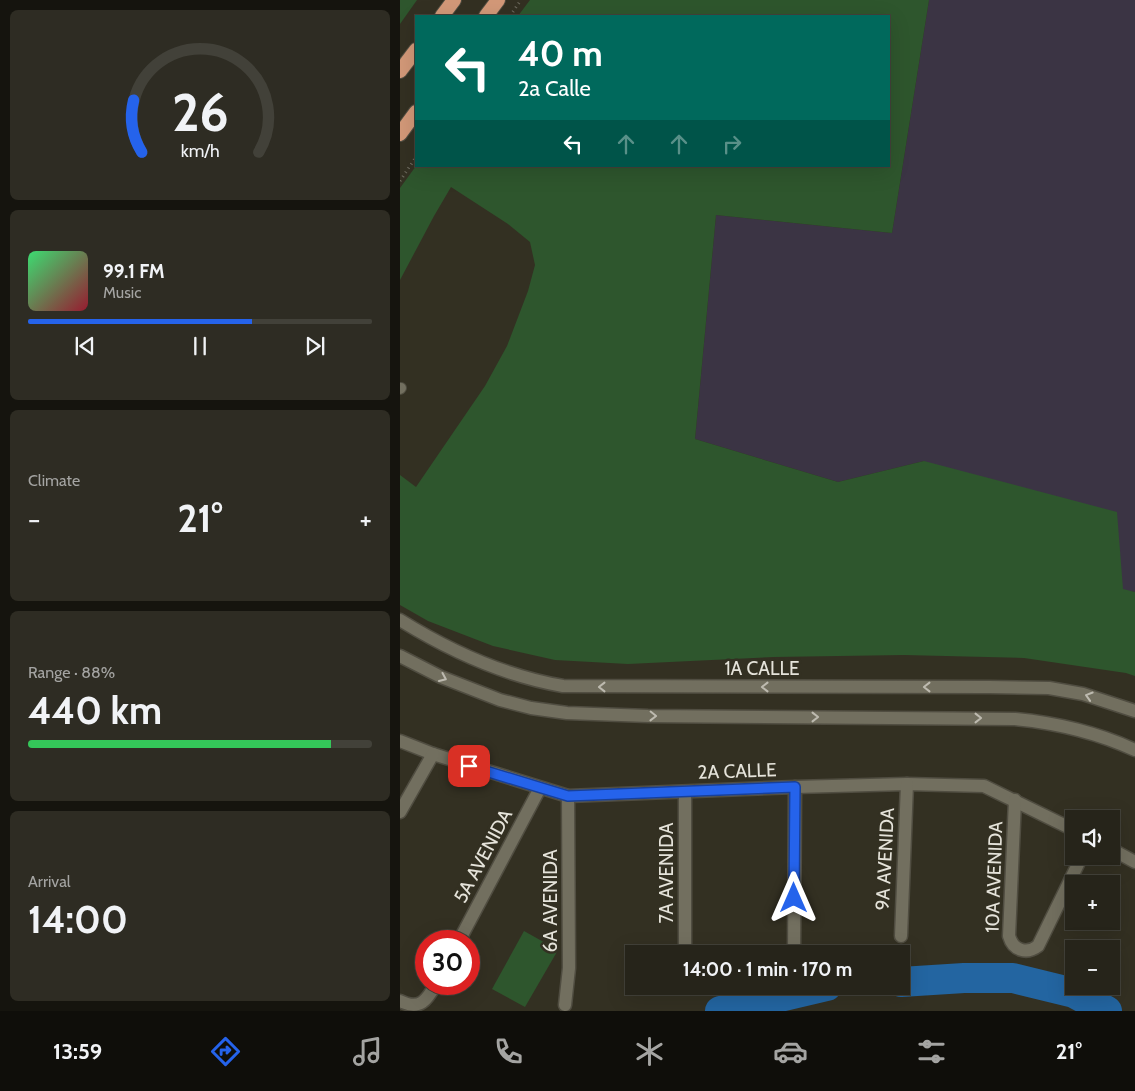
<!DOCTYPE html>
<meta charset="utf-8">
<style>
:root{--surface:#26241a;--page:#2e2c23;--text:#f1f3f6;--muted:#a4a4a2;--line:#424139;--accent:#2563eb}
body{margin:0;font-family:Cabin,sans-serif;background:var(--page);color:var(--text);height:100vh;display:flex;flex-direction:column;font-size:19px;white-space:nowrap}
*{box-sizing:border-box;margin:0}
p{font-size:16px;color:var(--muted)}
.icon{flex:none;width:28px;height:28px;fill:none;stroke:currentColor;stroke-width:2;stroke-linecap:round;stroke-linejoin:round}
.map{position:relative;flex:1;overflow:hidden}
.side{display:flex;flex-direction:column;gap:10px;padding:10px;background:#15140e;width:400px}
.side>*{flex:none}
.banner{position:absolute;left:15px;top:15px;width:475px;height:152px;border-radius:0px;box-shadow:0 5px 20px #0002,0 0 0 1px var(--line);background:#00695c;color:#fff;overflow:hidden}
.tools{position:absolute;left:665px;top:810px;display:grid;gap:10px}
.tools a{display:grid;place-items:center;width:55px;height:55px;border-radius:0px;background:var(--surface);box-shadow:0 5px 20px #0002,0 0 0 1px var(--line);font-size:25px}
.speed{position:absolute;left:15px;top:930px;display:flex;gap:10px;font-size:25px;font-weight:700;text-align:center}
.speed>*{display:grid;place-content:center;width:65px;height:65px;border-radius:50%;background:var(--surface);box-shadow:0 5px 20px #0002,0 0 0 1px var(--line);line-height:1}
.speed .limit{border:8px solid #d22;background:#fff;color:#111}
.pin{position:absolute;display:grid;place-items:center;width:42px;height:42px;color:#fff;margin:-21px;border-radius:10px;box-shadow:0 2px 8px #0006}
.me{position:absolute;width:55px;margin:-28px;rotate:0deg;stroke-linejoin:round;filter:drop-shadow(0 0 4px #0008)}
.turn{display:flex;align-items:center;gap:18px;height:105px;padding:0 20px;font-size:22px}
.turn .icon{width:65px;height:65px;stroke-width:2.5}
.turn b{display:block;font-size:35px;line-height:42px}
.lanes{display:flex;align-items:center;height:48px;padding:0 20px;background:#0003;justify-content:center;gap:25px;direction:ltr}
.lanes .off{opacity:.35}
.big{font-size:38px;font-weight:800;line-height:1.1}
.side .tile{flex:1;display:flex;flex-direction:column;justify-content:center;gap:8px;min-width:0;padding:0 18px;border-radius:8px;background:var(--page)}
.side .dial{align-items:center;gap:0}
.dial svg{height:130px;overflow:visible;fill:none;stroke:var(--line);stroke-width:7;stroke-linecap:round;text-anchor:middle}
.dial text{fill:var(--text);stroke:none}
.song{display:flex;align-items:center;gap:15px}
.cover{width:60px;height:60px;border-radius:8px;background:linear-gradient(135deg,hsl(140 70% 55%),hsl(350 70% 35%))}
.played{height:5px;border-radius:2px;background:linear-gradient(90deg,var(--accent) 65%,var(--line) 65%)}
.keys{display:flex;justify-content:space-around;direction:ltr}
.heat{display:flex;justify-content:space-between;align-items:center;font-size:28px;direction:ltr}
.charge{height:8px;border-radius:4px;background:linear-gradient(90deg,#34c759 88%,var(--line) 0)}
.trip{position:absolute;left:225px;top:945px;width:285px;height:50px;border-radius:0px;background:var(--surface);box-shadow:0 5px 20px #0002,0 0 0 1px var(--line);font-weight:800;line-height:50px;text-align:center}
.tabs{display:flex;height:80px;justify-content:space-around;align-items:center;background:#0f0e0a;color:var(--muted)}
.tabs .icon{width:35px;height:35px}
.tabs .current{color:var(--accent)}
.tabs b{font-size:22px;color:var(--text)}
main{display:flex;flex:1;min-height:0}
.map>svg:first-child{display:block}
.industrial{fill:#3b3444}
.green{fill:#2e562d}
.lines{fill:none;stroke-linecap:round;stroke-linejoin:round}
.river{stroke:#2365a1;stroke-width:30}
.service-casing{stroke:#504d41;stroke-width:12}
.minor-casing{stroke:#504d41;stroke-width:15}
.secondary-casing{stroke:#504d41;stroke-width:15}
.trunk-casing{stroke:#504d41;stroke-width:16}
.path{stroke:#716e62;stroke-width:3;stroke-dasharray:1 4;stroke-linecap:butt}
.service{stroke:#726f5f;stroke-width:10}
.minor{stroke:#726f5f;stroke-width:12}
.secondary{stroke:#726f5f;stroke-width:12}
.trunk{stroke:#d29878;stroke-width:14}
.oneway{stroke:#bdbaaf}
.route-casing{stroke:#184099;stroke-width:12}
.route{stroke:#2563eb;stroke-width:9}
.labels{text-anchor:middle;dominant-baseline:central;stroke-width:5;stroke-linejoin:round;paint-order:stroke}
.street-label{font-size:19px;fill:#e5e3da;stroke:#333022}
</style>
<main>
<section class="side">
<div class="tile dial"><svg viewBox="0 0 100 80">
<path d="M14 69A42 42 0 1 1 86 69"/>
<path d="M14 69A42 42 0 0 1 9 37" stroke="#2563eb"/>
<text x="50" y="56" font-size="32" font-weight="700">26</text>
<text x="50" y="72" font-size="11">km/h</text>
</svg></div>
<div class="tile">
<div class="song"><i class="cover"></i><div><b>99.1 FM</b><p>Music</p></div></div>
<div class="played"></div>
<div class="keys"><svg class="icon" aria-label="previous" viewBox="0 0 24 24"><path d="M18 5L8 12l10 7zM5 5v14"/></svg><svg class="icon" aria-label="pause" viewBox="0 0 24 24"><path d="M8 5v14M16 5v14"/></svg><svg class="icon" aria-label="next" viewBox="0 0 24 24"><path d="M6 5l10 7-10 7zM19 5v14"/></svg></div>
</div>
<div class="tile"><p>Climate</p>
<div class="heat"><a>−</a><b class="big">21°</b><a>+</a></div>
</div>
<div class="tile"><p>Range · 88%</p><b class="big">440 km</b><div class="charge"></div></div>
<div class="tile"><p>Arrival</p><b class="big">14:00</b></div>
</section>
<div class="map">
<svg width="735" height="1011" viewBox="0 0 735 1011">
<rect width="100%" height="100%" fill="#333022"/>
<!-- industrial -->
<polygon class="industrial" points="529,0 735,0 735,592 723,590 524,461 438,482 295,439 316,215 492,233"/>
<!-- green -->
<g class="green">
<polygon points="0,0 17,0 0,24"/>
<polygon points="130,0 529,0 492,233 316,215 295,439 438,482 524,461 717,512 723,589 735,592 735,676 726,673 624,658 504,655 374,657 228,664 155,660 93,646 28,621 0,605 0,475 16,487 85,386 107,346 128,291 135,265 130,242 108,224 51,187 34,216 0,280 0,188 16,166 489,166 489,16 118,16"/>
<polygon points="124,931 158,950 125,1007 92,989"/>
</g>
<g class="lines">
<!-- river -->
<g class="river">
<polyline points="501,982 564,978 613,978 674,993 707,1011"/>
<polyline points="320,1011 427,986"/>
</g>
<defs>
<polyline id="service" points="0,389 1,388"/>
<g id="minor">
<polyline points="0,741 33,754 168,796 395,787 507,784 584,786 674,830"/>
<path d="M615,800l-6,136c4,14 17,19 29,10l44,-90"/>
<polyline points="0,812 33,754"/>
<polyline points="711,849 735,862"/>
<polyline points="501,936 507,784"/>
<polyline points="59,941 140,788"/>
<polyline points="285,954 285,792"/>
<polyline points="394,954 395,787"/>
<path d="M0,1001c20,10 27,-1 36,-17"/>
<polyline points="165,1005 169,968 168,796"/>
</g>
<g id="secondary">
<path d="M0,620c50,31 105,56 163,66l426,1 60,1 34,6 52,17"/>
<path d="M0,656l41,21 59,23 31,8 36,5 81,3 367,3c42,4 81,13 120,31"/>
</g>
<g id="trunk">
<polyline points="42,16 54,0"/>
<polyline points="86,16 98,0"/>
<polyline points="0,71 16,50"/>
<polyline points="0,134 16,112"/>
</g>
</defs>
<!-- service casing -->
<use href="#service" class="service-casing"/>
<!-- minor casing -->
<use href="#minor" class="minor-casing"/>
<!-- secondary casing -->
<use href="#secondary" class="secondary-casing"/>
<!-- trunk casing -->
<use href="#trunk" class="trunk-casing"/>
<!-- path -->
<g class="path">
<polyline points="110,16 121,0"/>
<polyline points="0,181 16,157"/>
</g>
<!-- service -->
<use href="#service" class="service"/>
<!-- minor -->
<use href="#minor" class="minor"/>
<!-- secondary -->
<use href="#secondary" class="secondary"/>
<!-- trunk -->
<use href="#trunk" class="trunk"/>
</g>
<!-- one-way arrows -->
<defs><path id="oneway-chevron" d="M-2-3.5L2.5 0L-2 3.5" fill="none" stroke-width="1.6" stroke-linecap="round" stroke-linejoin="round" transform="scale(1.25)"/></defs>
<g class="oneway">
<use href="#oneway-chevron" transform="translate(43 678) rotate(24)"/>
<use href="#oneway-chevron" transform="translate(202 687) rotate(-180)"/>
<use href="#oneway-chevron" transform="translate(365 687) rotate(180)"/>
<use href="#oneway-chevron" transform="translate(527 687) rotate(180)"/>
<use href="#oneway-chevron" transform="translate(689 696) rotate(-163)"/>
<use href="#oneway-chevron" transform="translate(253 716) rotate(1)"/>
<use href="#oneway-chevron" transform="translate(415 717)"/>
<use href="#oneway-chevron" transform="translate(578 718)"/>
</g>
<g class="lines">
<defs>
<polyline id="route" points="69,766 168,796 395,787 394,898"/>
</defs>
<!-- route casing -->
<use href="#route" class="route-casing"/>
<!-- route -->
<use href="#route" class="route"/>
</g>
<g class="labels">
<!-- street labels -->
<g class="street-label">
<text x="362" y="668">1A CALLE</text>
<text transform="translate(337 771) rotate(-2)">2A CALLE</text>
<text transform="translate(83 856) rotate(-62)">5A AVENIDA</text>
<text transform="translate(485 859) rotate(-87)">9A AVENIDA</text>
<text transform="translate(266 873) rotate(-90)">7A AVENIDA</text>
<text transform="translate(594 877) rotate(-88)">10A AVENIDA</text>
<text transform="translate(150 901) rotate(-90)">6A AVENIDA</text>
</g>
</g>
</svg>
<div class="tools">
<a><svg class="icon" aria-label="sound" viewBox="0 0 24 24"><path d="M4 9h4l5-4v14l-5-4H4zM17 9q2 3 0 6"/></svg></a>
<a>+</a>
<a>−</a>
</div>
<div class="speed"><div class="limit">30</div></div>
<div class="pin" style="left:69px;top:766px;background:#d93025"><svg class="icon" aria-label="arrive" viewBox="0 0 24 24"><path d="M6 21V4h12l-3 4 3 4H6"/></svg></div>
<svg class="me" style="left:394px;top:898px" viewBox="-20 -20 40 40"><path d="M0-17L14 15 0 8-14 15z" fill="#2563eb" stroke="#fff" stroke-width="4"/></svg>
<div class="trip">14:00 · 1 min · 170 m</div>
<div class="banner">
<div class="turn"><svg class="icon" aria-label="left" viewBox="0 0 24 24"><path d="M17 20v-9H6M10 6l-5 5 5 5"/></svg><div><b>40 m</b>2a Calle</div></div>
<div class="lanes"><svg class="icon" aria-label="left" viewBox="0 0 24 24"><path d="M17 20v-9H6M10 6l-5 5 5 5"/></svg><svg class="icon off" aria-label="ahead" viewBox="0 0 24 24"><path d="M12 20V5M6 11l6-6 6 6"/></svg><svg class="icon off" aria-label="ahead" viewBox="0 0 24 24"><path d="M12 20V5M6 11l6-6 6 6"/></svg><svg class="icon off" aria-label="right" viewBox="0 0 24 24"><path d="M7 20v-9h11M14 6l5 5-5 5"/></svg></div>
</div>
</div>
</main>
<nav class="tabs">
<b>13:59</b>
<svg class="icon current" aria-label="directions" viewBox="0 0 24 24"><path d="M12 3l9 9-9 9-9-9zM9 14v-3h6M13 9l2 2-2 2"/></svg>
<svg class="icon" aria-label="music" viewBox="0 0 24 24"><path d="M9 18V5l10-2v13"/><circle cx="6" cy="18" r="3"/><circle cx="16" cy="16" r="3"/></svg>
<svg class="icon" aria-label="phone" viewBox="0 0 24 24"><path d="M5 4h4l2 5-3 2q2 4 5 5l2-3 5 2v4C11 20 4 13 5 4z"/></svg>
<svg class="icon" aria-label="climate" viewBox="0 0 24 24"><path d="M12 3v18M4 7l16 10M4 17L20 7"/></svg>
<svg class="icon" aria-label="car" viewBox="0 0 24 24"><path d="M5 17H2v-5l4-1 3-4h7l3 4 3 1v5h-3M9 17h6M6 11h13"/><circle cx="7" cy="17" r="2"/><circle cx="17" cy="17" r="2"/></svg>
<svg class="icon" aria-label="filters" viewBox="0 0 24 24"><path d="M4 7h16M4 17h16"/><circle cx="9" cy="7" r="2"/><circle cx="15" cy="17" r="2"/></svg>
<b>21°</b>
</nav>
